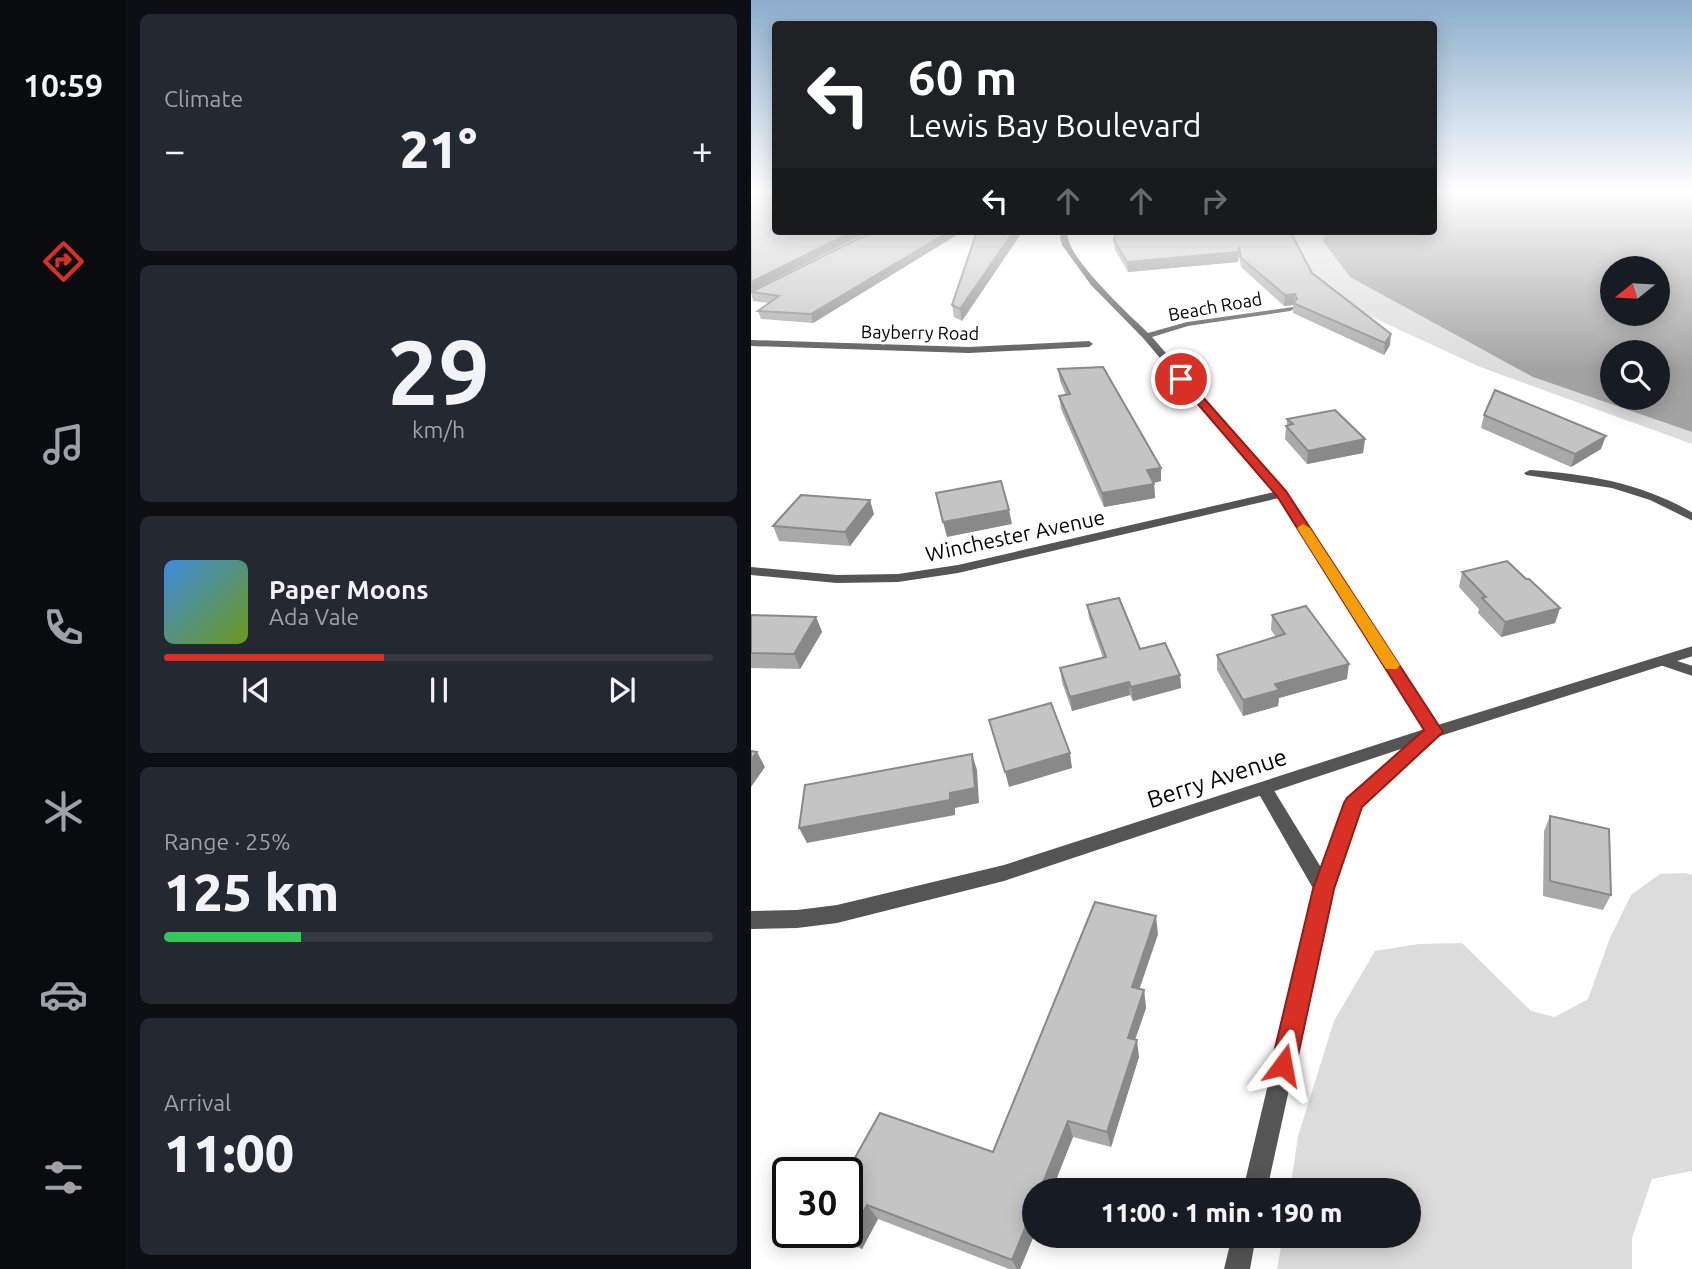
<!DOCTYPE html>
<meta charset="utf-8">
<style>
:root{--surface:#171b24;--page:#242831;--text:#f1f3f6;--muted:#9ea1a6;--line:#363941;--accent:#d93025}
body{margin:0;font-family:Ubuntu,sans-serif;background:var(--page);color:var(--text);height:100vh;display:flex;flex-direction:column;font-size:26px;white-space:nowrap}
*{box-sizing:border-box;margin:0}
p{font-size:23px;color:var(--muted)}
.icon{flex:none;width:38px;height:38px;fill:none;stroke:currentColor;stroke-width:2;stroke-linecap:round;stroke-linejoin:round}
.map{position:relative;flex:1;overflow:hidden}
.details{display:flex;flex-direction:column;gap:14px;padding:14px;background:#0d0f14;width:625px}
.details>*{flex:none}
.top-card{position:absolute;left:21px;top:21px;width:665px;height:214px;border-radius:7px;box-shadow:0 4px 18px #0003;background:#202124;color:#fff;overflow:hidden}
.needle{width:46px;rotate:252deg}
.controls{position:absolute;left:849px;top:256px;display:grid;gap:14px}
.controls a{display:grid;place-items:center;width:70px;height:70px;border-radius:50%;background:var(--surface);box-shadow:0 4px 18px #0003;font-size:35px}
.speed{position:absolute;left:21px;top:1157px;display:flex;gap:14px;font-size:35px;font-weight:700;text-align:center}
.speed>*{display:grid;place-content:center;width:91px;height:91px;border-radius:50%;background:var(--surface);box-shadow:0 4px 18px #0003;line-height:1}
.speed .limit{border:4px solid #111;border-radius:10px;background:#fff;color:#111}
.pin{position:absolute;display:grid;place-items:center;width:60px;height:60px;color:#fff;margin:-30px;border:4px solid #fff;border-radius:50%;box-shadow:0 2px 7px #0007}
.me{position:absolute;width:77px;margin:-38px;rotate:13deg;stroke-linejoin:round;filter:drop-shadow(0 0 5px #0008)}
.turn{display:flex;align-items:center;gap:24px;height:147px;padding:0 21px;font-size:32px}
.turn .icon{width:91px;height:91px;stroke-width:2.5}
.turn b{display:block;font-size:49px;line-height:60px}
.lanes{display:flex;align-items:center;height:66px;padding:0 21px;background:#0003;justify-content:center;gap:35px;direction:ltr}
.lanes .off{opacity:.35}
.big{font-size:52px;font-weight:800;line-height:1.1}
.details .widget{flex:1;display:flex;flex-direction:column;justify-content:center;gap:10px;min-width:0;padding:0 24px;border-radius:10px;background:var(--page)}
.details .dial{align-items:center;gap:0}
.dial b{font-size:91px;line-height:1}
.song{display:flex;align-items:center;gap:21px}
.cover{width:84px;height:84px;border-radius:10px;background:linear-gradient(135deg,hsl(210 70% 55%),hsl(80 70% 35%))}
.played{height:7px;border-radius:4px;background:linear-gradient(90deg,var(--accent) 40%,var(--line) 40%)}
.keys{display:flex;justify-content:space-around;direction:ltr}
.heat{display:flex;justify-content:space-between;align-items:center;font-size:38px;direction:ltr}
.charge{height:10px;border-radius:5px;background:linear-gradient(90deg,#34c759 25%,var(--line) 0)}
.trip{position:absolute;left:271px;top:1178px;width:399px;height:70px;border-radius:35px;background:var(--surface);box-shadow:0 4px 18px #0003;font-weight:800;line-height:70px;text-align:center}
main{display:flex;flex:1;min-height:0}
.tab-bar{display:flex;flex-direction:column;width:126px;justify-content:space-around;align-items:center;background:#090b0e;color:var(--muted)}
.tab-bar .icon{width:49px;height:49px}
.tab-bar .current{color:var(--accent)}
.tab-bar b{font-size:32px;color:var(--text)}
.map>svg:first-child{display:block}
.green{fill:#dcdcdc}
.water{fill:#a3a3a3;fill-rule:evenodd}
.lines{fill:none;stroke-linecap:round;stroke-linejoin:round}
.service{fill:#555;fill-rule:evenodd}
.minor{fill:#555;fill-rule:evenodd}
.tertiary{fill:#555;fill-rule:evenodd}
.wall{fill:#a9a9a9}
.shaded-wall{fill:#898989}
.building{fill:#c4c4c4;stroke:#898989;stroke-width:2}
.route{fill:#d93025;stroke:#8d1f18;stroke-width:2}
.slow{fill:#f59e0b}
.labels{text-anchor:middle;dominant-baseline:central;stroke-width:5;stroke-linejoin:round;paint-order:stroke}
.far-street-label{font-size:18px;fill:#000;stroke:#fff}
.street-label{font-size:21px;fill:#000;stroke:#fff}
.near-street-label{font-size:24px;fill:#000;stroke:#fff}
</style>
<main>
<nav class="tab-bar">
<b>10:59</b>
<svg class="icon current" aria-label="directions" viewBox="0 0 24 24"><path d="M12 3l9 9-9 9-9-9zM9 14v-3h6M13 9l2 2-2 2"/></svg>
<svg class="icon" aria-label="music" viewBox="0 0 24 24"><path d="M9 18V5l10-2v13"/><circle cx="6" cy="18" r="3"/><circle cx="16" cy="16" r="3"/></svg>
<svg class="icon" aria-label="phone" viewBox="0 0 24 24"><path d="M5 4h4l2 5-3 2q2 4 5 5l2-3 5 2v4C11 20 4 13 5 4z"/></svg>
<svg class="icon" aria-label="climate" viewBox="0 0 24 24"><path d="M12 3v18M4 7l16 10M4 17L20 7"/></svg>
<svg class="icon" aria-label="car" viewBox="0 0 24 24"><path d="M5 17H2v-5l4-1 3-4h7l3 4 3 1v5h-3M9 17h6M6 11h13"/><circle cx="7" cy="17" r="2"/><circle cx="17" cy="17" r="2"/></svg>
<svg class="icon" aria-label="filters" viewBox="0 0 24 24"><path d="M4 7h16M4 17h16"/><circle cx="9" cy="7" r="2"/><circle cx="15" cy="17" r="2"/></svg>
</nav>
<section class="details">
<div class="widget"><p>Climate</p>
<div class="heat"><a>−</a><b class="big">21°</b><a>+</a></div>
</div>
<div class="widget dial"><b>29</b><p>km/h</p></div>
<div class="widget">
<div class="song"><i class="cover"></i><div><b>Paper Moons</b><p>Ada Vale</p></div></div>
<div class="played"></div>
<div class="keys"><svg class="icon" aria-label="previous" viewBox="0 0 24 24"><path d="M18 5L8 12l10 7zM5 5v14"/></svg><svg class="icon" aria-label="pause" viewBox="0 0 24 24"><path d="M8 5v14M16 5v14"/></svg><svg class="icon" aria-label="next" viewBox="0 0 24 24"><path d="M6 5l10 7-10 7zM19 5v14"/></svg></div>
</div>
<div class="widget"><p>Range · 25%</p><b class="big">125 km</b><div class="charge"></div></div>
<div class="widget"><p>Arrival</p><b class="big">11:00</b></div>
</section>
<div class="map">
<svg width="942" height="1269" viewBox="0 0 942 1269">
<rect width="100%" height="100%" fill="#fff"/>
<!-- green -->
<g class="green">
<polygon points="539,231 624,231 861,397 941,413 941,444 729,367 608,311 553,267"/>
<polygon points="934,873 942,875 941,1171 901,1179 881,1238 881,1269 526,1269 532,1236 658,1236 658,1190 539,1190 547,1136 583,1021 624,951 668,944 711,943 780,1011 804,1017 837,999 859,938 880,895 909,874"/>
</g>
<!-- water -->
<path class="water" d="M683,192h258v240l-159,-55 -183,-100 -27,-36 4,-10h106zM861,268h45v45h-45zM861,352h45v45h-45z"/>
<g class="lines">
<!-- service -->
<path class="service" d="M779,470c57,4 112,13 163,43v8l-43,-21 -38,-12 -86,-13 -2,-2z"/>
<!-- minor -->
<g class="minor">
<path d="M311,231h6c-7,22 63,85 80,102l39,-11 106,-15 1,2 -4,2 -102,15 -36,11 134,155 156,240 -81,75 -28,82 -66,301h-24l71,-300 -58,-101 2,-5 6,-2 6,2 52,85 26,-71 77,-67 -146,-233 -321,75 -60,9 -61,1 -86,-8v-8l86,8 61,-1 60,-9 316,-73 -131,-154 -52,-53 -29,-40 -2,-8z"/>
<polygon points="0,340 218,347 338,341 342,344 338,347 218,353 0,346"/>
<polygon points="911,656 942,666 942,676 906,664 904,661 906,658"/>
<polygon points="481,1236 505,1236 499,1269 473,1269"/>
</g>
<!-- tertiary -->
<polygon class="tertiary" points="942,646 942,656 689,736 253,881 86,923 46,928 0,929 0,911 46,910 86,905 253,865 677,728"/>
</g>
<!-- wall -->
<g class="wall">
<polygon points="0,192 24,192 119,231 0,291 0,195 22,197 23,194 0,194"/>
<polygon points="123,231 208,231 209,233 62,323 10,319 7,311 18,303 2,301 0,292"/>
<polygon points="226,231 211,321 203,317 201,305"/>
<polygon points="539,231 561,273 639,345 633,355 542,313 542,305 533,306 490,267 488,257 487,262 377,272 364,250 363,240"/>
<polygon points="307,369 410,481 403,483 404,498 353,507 310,409 308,396 315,395 309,381"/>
<polygon points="733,415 850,449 820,467 730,428"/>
<polygon points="536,419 614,439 612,453 556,464 534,439 535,426 536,426"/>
<polygon points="123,514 99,546 28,541 22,526"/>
<polygon points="711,572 775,579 809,608 804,623 750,637 727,613 728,609 708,587"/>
<polygon points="336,605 389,649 429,675 430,688 382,701 379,695 321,711 311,682 309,668 352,658 338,618"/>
<polygon points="0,615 65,617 71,632 49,669 0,668"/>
<polygon points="521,615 596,679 528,698 527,706 492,716 466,670 466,655 525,637 520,630"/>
<polygon points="799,816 860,895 852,910 792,896 793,831"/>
<polygon points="407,934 388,989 393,990 395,1008 384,1040 388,1057 360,1147 322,1137 301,1190 284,1190 284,1233 269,1269 258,1269 127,1219 111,1249 80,1237 75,1232 96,1232 96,1172 242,1152"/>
</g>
<!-- shaded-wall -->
<g class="shaded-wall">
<polygon points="103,231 119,231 0,291 0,282"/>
<polygon points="199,231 208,231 209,233 62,323 60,314"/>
<polygon points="263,231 272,231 211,321 209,309"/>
<polygon points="488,247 487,262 377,272 376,262"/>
<polygon points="544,294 543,303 542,303 542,305 533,306 534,295"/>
<polygon points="640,334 639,345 633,355 634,343"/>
<polygon points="855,436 850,449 820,467 824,454"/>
<polygon points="614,439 612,453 556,464 557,451"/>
<polygon points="410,468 410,481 397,484 396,470"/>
<polygon points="403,484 404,498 353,507 351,493"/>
<polygon points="119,500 123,514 99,546 94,532"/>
<polygon points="258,510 261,524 196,537 192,522"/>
<polygon points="809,608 804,623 750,637 754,622"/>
<polygon points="65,617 71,632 49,669 43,654"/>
<polygon points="598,664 596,679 528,698 527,706 492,716 492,700 524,684"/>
<polygon points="429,675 430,688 382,701 380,687"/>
<polygon points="378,682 379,695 321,711 319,697"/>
<polygon points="6,752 14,767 0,787 0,760"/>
<polygon points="319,753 321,768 258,787 254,772"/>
<polygon points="221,754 226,770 228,803 204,808 204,815 56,843 48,828 199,793"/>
<polygon points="405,916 407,934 383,1005 381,987"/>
<polygon points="393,990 395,1008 379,1054 377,1038"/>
<polygon points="386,1040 388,1057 360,1147 356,1132"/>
<polygon points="317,1121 322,1137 301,1190 289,1190"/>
<polygon points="284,1204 284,1233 269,1269 266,1269 261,1260"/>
<polygon points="116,1205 127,1219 111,1249 99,1236"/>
</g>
<!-- building -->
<g class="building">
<polygon points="24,192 24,231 103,231 0,282 0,195 22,197"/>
<polygon points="123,231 199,231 60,314 7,311 28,296 0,292"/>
<polygon points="226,231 263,231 209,309 201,305"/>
<polygon points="365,231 539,231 561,273 640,334 634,343 542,303 546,299 544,294 534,295 490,258 488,247 487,252 376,262 363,240"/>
<polygon points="352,367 410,468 396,470 403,484 351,493 308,396 319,394 307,369"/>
<polygon points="744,390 855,436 824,454 733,415"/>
<polygon points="584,410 614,439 557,451 535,426 542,424 536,419"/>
<polygon points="250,481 258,510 192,522 185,493"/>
<polygon points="50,495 119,500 94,532 22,526"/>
<polygon points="756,561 775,579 778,579 809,608 754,622 731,598 735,597 711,572"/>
<polygon points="368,598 389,649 414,643 429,675 380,687 378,682 319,697 309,668 355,657 336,605"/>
<polygon points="555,606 598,664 524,684 528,690 492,700 466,655 534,634 521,615"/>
<polygon points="0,615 65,617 43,654 0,653"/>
<polygon points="300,703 319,753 254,772 238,720"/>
<polygon points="0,751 6,752 0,760"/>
<polygon points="221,754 224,788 199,793 199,800 48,828 54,785"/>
<polygon points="799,816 858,829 860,895 799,881"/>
<polygon points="344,902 405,916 381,987 393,990 377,1038 386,1040 356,1132 317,1121 289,1190 284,1190 284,1204 261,1260 116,1205 99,1236 88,1232 96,1232 96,1172 129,1113 242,1152"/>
</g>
<!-- sky -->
<linearGradient id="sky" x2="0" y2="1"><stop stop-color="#8cadcc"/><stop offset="0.52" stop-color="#fff"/><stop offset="1" stop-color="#fff" stop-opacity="0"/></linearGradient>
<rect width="942" height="369" fill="url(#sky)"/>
<!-- route -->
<polygon class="route" points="430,376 434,377 535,491 692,732 611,807 583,889 545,1065 541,1073 532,1077 524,1073 520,1065 562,889 593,803 596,798 673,730 526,496 427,381 425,379"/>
<!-- slow -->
<polygon class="slow" points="552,524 559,528 646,661 649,665 646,669 635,669 546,528"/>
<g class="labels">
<!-- far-street labels -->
<g class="far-street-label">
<text transform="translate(464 306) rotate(-10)">Beach Road</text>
<text transform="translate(169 332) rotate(1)">Bayberry Road</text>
</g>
<!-- street labels -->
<g class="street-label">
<text transform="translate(264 535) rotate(-12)">Winchester Avenue</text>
</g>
<!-- near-street labels -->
<g class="near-street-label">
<text transform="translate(466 778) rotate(-18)">Berry Avenue</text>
</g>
</g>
</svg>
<div class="controls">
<a><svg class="needle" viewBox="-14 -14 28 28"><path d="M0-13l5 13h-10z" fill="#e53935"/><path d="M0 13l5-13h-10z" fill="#9ea1a6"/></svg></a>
<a><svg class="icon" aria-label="search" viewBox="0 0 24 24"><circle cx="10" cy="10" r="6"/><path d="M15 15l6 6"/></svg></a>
</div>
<div class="speed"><div class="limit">30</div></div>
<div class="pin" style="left:430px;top:379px;background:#d93025"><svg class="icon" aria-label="arrive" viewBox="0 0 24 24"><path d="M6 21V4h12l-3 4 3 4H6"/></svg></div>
<svg class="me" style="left:532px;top:1065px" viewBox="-20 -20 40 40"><path d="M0-17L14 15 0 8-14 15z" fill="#d93025" stroke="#fff" stroke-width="4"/></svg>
<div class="trip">11:00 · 1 min · 190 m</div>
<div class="top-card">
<div class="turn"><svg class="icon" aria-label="left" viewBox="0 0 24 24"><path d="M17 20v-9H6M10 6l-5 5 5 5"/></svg><div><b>60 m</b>Lewis Bay Boulevard</div></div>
<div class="lanes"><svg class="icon" aria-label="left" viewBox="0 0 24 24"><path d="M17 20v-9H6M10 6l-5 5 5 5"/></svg><svg class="icon off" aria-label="ahead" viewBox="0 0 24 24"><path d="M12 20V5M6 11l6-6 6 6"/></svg><svg class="icon off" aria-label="ahead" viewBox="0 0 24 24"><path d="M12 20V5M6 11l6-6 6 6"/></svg><svg class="icon off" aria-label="right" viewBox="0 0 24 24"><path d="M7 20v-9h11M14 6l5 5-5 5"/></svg></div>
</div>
</div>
</main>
